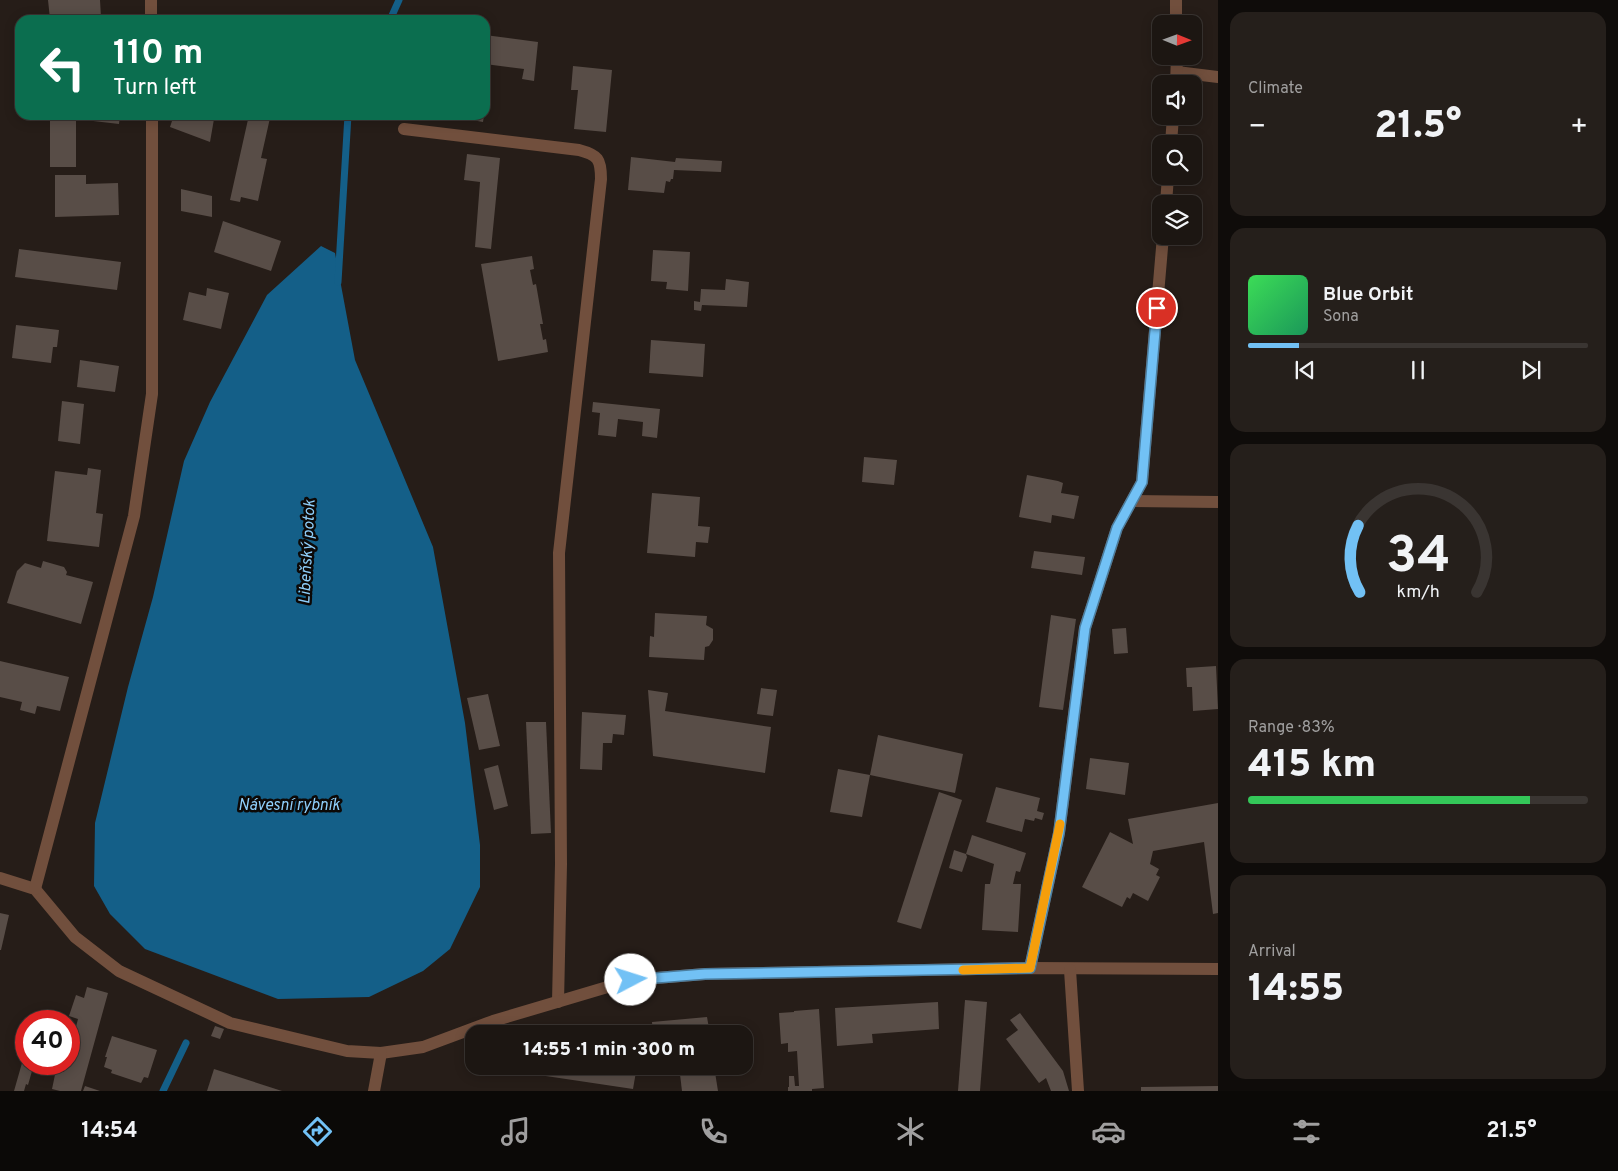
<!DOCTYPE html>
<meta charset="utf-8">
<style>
:root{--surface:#1c1612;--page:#251f1b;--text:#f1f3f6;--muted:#a09f9f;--line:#3a3532;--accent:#72c1f5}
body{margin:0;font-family:Overpass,sans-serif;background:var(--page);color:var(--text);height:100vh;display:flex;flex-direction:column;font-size:19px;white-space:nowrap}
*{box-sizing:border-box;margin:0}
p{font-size:16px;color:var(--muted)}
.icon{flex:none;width:28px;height:28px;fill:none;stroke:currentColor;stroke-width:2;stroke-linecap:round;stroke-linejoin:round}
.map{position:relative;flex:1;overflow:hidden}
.panel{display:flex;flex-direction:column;gap:12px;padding:12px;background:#0f0c0a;width:400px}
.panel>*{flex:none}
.top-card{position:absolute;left:15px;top:15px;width:475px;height:105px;border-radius:15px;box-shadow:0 2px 12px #0003,0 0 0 1px var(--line);background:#0b6e4f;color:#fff;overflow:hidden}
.needle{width:32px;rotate:91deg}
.fabs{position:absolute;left:1152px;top:15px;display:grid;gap:10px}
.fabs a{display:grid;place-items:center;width:50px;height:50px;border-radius:10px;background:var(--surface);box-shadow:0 2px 12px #0003,0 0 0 1px var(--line);font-size:25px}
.speed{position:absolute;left:15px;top:1010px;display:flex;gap:10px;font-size:25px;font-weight:700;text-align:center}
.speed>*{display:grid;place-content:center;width:65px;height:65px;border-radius:50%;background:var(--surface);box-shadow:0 2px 12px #0003,0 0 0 1px var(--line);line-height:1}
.speed .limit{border:8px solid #d22;background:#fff;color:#111}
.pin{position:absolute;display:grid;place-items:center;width:42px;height:42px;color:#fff;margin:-21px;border:2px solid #fff;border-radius:50%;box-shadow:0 1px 5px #0007}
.me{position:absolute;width:55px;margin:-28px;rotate:85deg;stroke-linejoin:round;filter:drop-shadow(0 0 4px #0008)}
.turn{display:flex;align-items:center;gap:18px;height:105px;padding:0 15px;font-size:22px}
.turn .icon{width:65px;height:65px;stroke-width:2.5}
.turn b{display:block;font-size:35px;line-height:42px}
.big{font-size:38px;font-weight:800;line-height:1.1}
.panel .widget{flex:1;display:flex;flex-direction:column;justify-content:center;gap:8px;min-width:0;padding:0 18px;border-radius:15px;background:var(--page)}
.panel .dial{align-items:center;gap:0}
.dial svg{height:130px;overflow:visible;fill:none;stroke:var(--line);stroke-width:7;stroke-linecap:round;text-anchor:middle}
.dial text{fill:var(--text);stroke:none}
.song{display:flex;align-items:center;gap:15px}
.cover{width:60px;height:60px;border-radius:8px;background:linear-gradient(135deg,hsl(130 70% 55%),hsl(150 70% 35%))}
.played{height:5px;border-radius:2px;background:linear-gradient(90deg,var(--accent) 15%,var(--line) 15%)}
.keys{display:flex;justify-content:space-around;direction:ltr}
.heat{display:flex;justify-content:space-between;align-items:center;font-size:28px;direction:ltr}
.charge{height:8px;border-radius:4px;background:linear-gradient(90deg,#34c759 83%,var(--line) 0)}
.trip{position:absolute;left:465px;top:1025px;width:288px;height:50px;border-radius:15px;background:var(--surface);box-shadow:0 2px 12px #0003,0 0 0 1px var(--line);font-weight:800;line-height:50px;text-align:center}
.dock{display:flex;height:80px;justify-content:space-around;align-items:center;background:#0b0907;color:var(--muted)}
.dock .icon{width:35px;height:35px}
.dock .current{color:var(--accent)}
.dock b{font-size:22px;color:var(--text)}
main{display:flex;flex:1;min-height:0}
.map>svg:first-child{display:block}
.water{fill:#145f88}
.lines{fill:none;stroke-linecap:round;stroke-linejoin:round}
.stream{stroke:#145f88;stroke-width:7}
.building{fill:#584d47}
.minor{stroke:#714f3d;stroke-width:12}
.route-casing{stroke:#4a7d9f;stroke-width:12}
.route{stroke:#72c1f5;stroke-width:9}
.slow{stroke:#f59e0b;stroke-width:9}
.labels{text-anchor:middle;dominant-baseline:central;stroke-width:5;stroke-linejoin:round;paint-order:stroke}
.water-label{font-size:16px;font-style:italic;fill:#8fcffb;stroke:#0c0806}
</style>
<main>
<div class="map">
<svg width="1218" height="1091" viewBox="0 0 1218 1091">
<rect width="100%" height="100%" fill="#261d18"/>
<!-- water -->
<polygon class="water" points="321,246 335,253 355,360 433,547 465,723 480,845 480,887 450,949 423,971 369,997 278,999 145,949 110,914 94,886 95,823 128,687 153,597 184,461 210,402 267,295"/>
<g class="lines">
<!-- stream -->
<g class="stream">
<polyline points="390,20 399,0"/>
<polyline points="338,282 348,115"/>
<polyline points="163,1091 186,1043"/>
</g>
</g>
<!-- building -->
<g class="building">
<polygon points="48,0 100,0 101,17 70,19 70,17 50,19"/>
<rect x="187" y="16" width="41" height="4"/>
<polygon points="485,35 538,42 534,81 522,79 524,69 485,64"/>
<polygon points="573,66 612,70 606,132 574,129 578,90 571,90"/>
<polygon points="50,115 120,115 119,124 76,119 76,167 50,167"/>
<polygon points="174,115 204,115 214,119 210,142 170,127"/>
<polygon points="249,115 258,115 270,118 261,158 267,159 258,201 241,197 240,202 230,200"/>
<polygon points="473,115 484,115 483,122 472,120"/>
<polygon points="467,154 500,158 491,249 475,247 480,182 464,180"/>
<polygon points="631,157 675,162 676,158 722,161 721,172 674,170 673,179 671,179 670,182 666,181 664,193 628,190"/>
<polygon points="55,175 86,175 86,184 118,183 119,215 55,217"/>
<polygon points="181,189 212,196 212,217 181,211"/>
<polygon points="223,221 281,241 271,271 214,252"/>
<polygon points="19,249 121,262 117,290 15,277"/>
<polygon points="653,250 690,252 688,291 666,289 667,282 651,281"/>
<polygon points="532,256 534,269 530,270 533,285 536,284 543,324 540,324 543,340 546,339 548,352 498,361 481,264"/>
<polygon points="726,279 749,282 747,307 702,305 701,311 694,310 694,301 700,302 701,289 725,290"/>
<polygon points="207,288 229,293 221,329 183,320 189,292 206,296"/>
<polygon points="16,325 59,330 57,347 53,347 51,363 12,358"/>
<polygon points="651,340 705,344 703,377 649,373"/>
<polygon points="80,360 119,366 115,392 77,387"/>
<polygon points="62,401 84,404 80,444 58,441"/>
<polygon points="593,402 660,409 657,438 642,436 643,422 618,419 616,437 598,435 600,413 592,412"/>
<polygon points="864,457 897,460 894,485 862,482"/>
<polygon points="88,468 101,470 96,513 103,514 99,547 47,541 55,471 87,475"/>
<polygon points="1027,475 1058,481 1063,483 1061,493 1079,496 1074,519 1052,515 1051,523 1019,517"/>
<polygon points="652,493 700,497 698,526 710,527 708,543 696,542 695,557 647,553"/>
<polygon points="1034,551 1085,557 1082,575 1031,568"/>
<polygon points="43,561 64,567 67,572 66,575 93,582 81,624 7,603 17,571 25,563 41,568"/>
<polygon points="655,613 707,616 706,625 713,629 713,640 709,646 705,647 704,660 649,657 650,636 654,637"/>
<polygon points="1051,615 1076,619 1063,710 1039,707"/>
<polygon points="1126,628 1128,653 1114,654 1112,629"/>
<polygon points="0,661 69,677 60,711 37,706 35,714 20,710 22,702 0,697"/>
<polygon points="1216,666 1218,709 1193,711 1192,687 1187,687 1186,668"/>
<polygon points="761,688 777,690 773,716 757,714"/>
<polygon points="648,690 668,693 665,711 771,727 765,773 653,756"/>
<polygon points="488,694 500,746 479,750 467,698"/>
<polygon points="582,712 626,715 624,735 613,734 612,743 603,743 602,770 580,769"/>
<polygon points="526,722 546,722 551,833 531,834"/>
<polygon points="878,735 963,754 955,793 870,775"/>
<polygon points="1090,758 1129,763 1125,795 1086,789"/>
<polygon points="498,765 508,806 494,810 484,769"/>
<polygon points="838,769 870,775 862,817 830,812"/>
<polygon points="996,787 1040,798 1037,811 1044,813 1042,820 1035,818 1034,821 1025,819 1022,832 986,822"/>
<polygon points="939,792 962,800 921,929 897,922"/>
<polygon points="1218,803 1218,913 1213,914 1204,842 1153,851 1150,864 1159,869 1156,875 1160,877 1148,901 1133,893 1130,899 1127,897 1122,907 1082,887 1110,832 1133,844 1128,819"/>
<polygon points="972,835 1026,853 1020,872 1016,871 1013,884 1021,884 1018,932 982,930 985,884 990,884 994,864 966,854"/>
<polygon points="954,850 966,854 967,857 962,872 949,868"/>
<polygon points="0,913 9,915 1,950 0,950"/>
<polygon points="87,987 108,993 81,1091 60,1091 52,1089 56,1070 64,1072 66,1064 69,1064 69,1054 78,1019 69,1016 76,995 84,998"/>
<polygon points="965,1000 987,1002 980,1091 958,1091"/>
<polygon points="938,1002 939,1029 872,1034 873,1043 837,1046 835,1008"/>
<polygon points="819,1009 824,1088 812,1089 812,1091 788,1091 788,1087 789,1087 789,1076 794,1076 795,1086 799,1086 797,1051 788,1052 788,1043 781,1044 779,1013 794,1012 794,1011"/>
<polygon points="1020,1013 1063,1071 1069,1091 1051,1091 1046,1078 1039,1083 1006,1039 1018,1030 1010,1020"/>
<polygon points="707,1017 710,1034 653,1034 652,1022"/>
<polygon points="215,1026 224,1029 220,1039 211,1036"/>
<polygon points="112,1036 157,1050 148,1078 144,1077 141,1083 111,1073 112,1070 104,1067 107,1057 105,1057"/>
<polygon points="26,1049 26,1064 34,1064 28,1085 26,1084 24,1091 14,1091"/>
<polygon points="520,1066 637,1066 633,1089 519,1072"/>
<polygon points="679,1066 714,1066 718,1091 682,1091"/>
<polygon points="214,1069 282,1091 207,1091"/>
<polygon points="85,1086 100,1091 83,1091"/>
<polygon points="1218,1086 1218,1091 1141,1091 1141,1087"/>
</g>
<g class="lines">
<!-- minor -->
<g class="minor">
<polyline points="151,0 151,20"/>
<polyline points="1176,0 1176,24"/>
<polyline points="1177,72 1218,77"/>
<polyline points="1176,84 1177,56"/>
<path d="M404,129l175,21c19,5 22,9 22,29l-42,374 2,311 -3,138"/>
<polyline points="1171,144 1173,116"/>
<polyline points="1166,204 1168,176"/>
<polyline points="1132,501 1218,502"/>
<polyline points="0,878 35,889 75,937 119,971 230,1023 347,1051 381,1053 423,1047 493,1021 631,980 705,974 1030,968 1218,969"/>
<polyline points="35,889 134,516 152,394 152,115"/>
<polyline points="1030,968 1059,833 1085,628 1117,528 1142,482 1163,236"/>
<polyline points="1070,970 1078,1091"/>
<polyline points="374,1091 381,1053"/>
</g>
</g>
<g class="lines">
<defs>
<polyline id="route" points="631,980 705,974 1030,968 1059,833 1085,628 1117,528 1142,482 1157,308"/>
</defs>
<!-- route casing -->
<use href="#route" class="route-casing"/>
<!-- route -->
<use href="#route" class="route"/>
<!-- slow -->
<polyline class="slow" points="963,970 1030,968 1060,824"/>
</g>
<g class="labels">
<!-- water labels -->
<g class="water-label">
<text transform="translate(308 552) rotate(-87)">Libeňský potok</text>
<text x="289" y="806">Návesní rybník</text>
</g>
</g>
</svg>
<div class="fabs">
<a><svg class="needle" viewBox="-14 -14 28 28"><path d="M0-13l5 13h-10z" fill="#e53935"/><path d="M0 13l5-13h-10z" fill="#a09f9f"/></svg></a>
<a><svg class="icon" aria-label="sound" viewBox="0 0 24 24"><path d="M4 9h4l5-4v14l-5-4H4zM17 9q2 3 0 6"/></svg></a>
<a><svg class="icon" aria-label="search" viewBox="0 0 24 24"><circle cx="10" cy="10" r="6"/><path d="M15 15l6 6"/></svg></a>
<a><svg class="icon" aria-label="layers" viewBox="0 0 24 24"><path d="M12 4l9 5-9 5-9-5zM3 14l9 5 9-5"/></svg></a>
</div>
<div class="speed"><div class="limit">40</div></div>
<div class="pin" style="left:1157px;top:308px;background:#d93025"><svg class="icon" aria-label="arrive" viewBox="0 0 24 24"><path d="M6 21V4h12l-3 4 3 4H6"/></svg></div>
<svg class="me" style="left:631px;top:980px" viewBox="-20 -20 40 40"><circle r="19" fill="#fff"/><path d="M0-13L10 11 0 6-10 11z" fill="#72c1f5"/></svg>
<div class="trip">14:55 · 1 min · 300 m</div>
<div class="top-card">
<div class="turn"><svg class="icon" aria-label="left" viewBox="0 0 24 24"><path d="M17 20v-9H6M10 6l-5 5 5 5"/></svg><div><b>110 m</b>Turn left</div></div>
</div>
</div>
<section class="panel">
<div class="widget"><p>Climate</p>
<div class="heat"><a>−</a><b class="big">21.5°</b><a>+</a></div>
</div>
<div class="widget">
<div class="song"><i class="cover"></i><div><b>Blue Orbit</b><p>Sona</p></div></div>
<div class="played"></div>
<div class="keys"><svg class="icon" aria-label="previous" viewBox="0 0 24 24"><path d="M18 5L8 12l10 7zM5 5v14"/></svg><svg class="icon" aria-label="pause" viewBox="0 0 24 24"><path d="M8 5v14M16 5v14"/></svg><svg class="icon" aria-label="next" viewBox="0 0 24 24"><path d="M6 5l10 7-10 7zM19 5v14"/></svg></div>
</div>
<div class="widget dial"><svg viewBox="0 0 100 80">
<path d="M14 69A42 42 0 1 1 86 69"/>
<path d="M14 69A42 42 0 0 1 13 28" stroke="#72c1f5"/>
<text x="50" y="56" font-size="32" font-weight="700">34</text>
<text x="50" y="72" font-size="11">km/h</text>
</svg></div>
<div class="widget"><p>Range · 83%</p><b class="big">415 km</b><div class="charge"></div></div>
<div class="widget"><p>Arrival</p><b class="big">14:55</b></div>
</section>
</main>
<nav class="dock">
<b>14:54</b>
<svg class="icon current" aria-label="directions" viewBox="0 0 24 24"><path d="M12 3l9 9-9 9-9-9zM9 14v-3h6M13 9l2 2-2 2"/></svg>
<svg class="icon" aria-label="music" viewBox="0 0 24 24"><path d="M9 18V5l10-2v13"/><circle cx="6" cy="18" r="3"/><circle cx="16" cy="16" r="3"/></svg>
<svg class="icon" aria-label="phone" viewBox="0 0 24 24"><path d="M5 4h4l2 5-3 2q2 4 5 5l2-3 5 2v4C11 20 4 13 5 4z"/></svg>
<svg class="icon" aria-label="climate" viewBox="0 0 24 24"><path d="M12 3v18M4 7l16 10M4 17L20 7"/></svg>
<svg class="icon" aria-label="car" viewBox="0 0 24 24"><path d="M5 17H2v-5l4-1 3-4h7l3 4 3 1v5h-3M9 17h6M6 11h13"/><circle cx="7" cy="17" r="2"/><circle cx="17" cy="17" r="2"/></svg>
<svg class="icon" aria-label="filters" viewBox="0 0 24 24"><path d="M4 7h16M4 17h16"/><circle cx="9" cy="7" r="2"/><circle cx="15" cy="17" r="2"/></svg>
<b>21.5°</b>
</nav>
